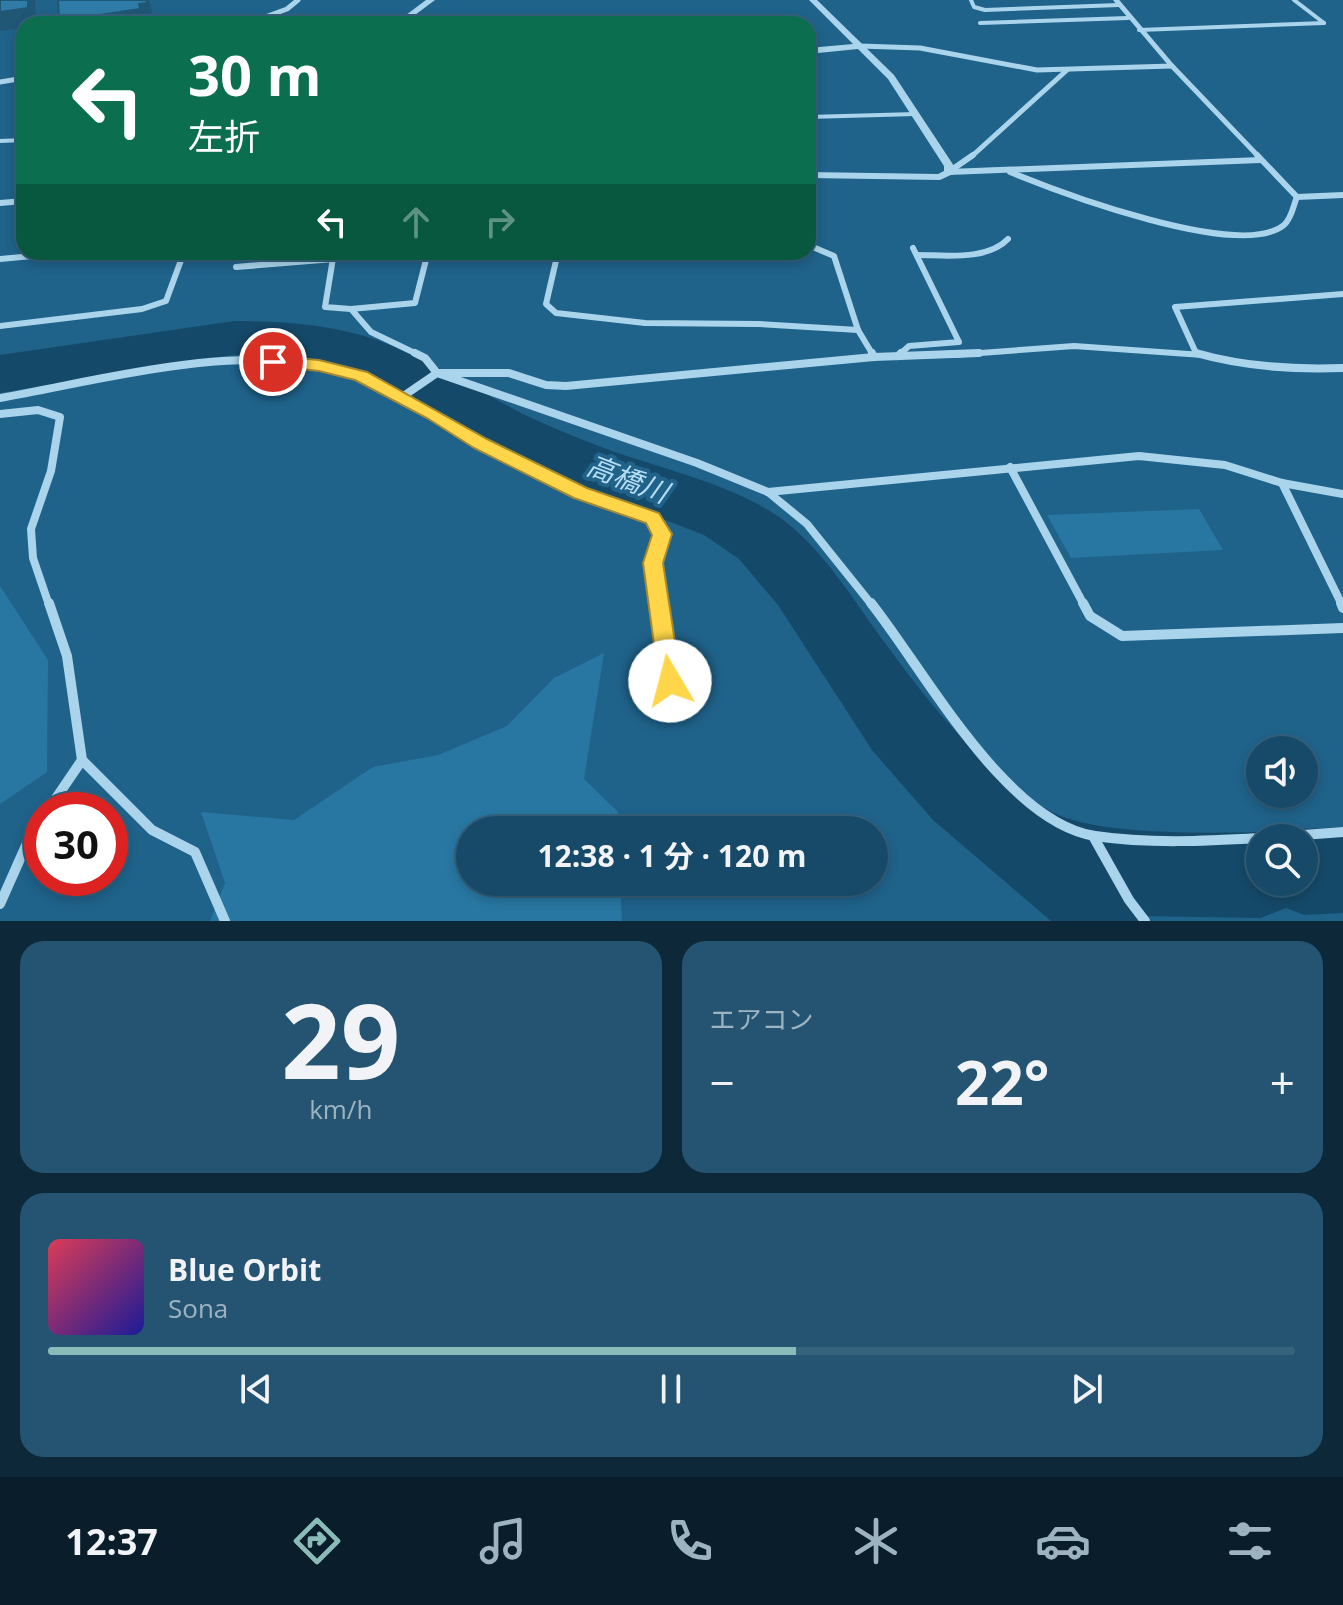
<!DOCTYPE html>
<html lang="ja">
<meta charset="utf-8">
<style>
:root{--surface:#174a68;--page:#245471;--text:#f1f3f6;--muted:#9eb3c0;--line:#36627c;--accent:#8bbbb9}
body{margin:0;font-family:"Open Sans","Noto Sans JP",sans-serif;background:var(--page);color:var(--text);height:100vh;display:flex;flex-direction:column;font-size:30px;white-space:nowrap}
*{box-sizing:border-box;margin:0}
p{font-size:26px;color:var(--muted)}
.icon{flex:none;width:44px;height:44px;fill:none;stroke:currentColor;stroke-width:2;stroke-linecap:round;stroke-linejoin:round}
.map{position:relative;height:921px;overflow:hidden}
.panel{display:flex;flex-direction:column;gap:20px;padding:20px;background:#0d2939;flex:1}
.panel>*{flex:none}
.banner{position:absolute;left:16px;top:16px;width:800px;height:244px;border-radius:24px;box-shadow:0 4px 12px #0003,0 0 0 2px var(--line);background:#0b6e4f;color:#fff;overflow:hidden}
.fabs{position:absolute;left:1246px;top:736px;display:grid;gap:16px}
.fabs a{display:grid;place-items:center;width:72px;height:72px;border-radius:50%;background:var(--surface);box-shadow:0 4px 12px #0003,0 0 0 2px var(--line);font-size:40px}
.speed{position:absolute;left:24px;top:792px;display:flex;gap:16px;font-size:40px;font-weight:700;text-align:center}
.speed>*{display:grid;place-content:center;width:104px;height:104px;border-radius:50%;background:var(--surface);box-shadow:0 4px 12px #0003,0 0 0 2px var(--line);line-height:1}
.speed .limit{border:12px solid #d22;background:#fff;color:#111}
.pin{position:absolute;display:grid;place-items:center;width:68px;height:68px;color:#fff;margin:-34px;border:4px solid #fff;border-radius:50%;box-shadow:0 2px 8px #0007}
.me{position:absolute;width:88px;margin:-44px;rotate:352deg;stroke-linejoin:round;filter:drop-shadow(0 0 6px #0008)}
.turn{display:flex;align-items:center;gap:28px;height:168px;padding:0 40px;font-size:36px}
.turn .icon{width:104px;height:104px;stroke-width:2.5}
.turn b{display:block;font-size:56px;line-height:68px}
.lanes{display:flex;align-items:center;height:76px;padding:0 40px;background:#0003;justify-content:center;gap:40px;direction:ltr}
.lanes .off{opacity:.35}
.big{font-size:60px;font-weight:700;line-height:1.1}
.panel .card{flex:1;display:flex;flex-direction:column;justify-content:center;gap:12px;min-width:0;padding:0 28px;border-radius:24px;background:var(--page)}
.panel .dial{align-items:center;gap:0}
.dial b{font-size:104px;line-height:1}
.song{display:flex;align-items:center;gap:24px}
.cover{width:96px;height:96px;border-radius:12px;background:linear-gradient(135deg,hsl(350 70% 55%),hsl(240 70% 35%))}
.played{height:8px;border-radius:4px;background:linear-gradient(90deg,var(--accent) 60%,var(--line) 60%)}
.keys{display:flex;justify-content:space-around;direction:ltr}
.heat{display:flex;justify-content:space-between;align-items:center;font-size:44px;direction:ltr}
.panel .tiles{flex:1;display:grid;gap:20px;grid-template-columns:1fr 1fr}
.card:last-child{grid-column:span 2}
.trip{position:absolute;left:456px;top:816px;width:432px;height:80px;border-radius:40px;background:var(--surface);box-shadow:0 4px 12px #0003,0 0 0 2px var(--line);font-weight:700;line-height:80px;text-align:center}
.tab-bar{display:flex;height:128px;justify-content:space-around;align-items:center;background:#091e2a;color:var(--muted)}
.tab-bar .icon{width:56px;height:56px}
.tab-bar .on{color:var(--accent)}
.tab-bar b{font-size:36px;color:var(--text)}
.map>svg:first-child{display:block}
.green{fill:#2877a2}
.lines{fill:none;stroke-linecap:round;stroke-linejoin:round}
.river{fill:#154969;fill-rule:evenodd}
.service{stroke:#aad4eb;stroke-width:4}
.minor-far3{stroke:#aad4eb;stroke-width:5}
.minor-far2{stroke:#aad4eb;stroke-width:6}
.minor-far1{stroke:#aad4eb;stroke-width:8}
.minor{stroke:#aad4eb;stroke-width:10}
.tertiary{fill:#aad4eb;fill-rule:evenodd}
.shaded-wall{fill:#205775}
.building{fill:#2e7ca7;stroke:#205775;stroke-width:2}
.route{fill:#ffd54a;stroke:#a68a30;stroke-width:2}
.labels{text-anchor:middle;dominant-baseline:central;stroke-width:8;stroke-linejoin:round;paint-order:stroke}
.water-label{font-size:28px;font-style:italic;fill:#b6ddf3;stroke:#1f628a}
</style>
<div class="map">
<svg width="1343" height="921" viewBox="0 0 1343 921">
<rect width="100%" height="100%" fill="#1f628a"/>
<!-- green -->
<g class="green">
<polygon points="1199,509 1223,550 1071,558 1047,515"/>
<polygon points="0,586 48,660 47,772 0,804"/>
<polygon points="604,653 584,779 618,812 618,830 470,830 470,882 620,882 622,921 210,921 225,883 201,812 294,820 373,767 438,755 507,726 554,678"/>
</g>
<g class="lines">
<!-- river -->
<path class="river" d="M234,321c46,0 93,3 137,17 54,18 102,50 152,76 25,12 52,23 78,33 59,22 135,37 185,75 39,31 67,77 96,117 46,63 99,131 168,172 45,25 158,22 210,21l15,6h-15v44h44v-44h-22l22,-9 39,-2v86l-39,2 -18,-7 -26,10 -119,-2 2,5h-92l-118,-101 -61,-70 -94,-145 -39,-46 -35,-24 -148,-57 -72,-33 -102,-60 -45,-19 -50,-11h-53l-57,8 -177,30v-38z"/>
<!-- service -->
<g class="service">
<polyline points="971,0 974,7 985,10 1119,5"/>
<polyline points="1294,0 1324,23"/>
<polyline points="980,23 1128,18"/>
<polyline points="1139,30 1324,23"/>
<polyline points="808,117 916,114"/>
<polyline points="0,141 24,140"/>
</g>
<!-- minor-far3 -->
<g class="minor-far3">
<polyline points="1116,0 1172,66 1259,157"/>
<polyline points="246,24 287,9 298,0"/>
<polyline points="860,46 920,48 1037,70 1172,66"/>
<polyline points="0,82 24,78"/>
<polyline points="971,157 1067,70"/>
</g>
<!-- minor-far2 -->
<g class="minor-far2">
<polyline points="1257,155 1297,197"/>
<polyline points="950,171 973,155"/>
<polyline points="949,172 1261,160"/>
<path d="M1010,172c49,20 230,89 274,53 8,-7 9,-19 13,-28l46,-2"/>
<polyline points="808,245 834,256 858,330 873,355"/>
<polyline points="334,252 325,307 351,309 371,332 419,355"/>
<polyline points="558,252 546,304 556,313 645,323 758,324 858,330"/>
<path d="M917,255c28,0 70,6 91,-16"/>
<polyline points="0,259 76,252"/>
<polyline points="236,267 334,259"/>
<polyline points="351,309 415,303 428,252"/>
<polyline points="0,326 142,309 166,301 184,252"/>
<polyline points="1196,353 1175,307 1343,294"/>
<polyline points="899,355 909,346 959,342 913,248"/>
<polyline points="953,355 1074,346 1203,355"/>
</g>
<!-- minor-far1 -->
<g class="minor-far1">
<polyline points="415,353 425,358 437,373 509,373 546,385 566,386 874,357 979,353"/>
<polyline points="872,353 874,357"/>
<path d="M1196,353c49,14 96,17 147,15"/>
<polyline points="898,356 901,353"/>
<polyline points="402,397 480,443 580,493 652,518 662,534 653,563 659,605"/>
<path d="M0,398c102,-18 225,-53 328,-31 26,6 50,18 74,30l35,-24 260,90 71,29 39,32 65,81"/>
<polyline points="0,414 38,410 60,417 51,471 31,529 33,558 49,605"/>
<polyline points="1010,467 1084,605"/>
<polyline points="1282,483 1342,605"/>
<polyline points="768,492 1139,456 1225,465 1282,483 1343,494"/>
</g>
<!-- minor -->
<g class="minor">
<polyline points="49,603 67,656 82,760 152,830 195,852 225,921"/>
<polyline points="659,603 670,681"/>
<path d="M871,603c54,68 134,219 224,233 54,8 111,5 165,2"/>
<polyline points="1083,603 1090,616 1122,636 1343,628"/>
<polyline points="1341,603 1343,608"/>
<polyline points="48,810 82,760"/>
<polyline points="1093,836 1129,900 1145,921"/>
<polyline points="1263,838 1343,832"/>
<polyline points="0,904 32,832 42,818"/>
</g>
<!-- tertiary -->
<g class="tertiary">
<polygon points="426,0 435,0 403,24 394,24"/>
<polygon points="809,0 817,0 894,75 954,166 953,174 940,180 808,178 808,172 938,174 944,171 944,166 888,79 858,49 808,54 808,48 853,44"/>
<polygon points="24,198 24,204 0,206 0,200"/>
</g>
</g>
<!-- shaded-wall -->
<g class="shaded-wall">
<polygon points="28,0 35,0 36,24 24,24 24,28 0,31 0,12"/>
<polygon points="147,0 149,0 154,20 145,22 146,24 60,24 59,21 139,4"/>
</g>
<!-- building -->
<g class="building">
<polygon points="0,0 28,0 28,8 0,12"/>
<polygon points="58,0 147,0 147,3 139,4 140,9 59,21"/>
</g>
<!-- route -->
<polygon class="route" points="273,356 319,360 367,372 487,439 587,488 659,513 672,534 663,563 681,681 678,687 670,690 662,687 659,681 643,563 652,535 646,523 574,498 474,448 427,418 355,380 319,371 267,365 265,362 267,358"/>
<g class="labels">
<!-- water labels -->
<g class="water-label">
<text transform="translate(628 478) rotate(21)">高橋川</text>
</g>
</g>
</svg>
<div class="fabs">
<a><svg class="icon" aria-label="sound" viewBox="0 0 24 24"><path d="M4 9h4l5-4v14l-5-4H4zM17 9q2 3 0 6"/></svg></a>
<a><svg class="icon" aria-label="search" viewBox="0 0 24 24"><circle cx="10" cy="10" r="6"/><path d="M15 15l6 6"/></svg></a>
</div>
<div class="speed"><div class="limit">30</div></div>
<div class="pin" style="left:273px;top:362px;background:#d93025"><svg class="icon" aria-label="arrive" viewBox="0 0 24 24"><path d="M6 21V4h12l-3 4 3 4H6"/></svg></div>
<svg class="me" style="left:670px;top:681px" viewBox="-20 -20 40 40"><circle r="19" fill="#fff"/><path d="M0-13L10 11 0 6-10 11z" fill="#ffd54a"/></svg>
<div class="trip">12:38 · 1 分 · 120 m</div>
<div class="banner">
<div class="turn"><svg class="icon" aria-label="left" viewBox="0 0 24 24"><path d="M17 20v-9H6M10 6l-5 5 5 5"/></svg><div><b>30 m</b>左折</div></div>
<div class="lanes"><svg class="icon" aria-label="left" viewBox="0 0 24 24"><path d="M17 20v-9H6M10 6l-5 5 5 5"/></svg><svg class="icon off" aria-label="ahead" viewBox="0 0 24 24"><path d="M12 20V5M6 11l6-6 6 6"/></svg><svg class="icon off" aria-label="right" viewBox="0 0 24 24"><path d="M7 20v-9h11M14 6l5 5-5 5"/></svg></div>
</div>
</div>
<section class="panel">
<div class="tiles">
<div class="card dial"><b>29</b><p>km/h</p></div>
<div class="card"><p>エアコン</p>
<div class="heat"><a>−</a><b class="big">22°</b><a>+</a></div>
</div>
<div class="card">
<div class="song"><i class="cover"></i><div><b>Blue Orbit</b><p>Sona</p></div></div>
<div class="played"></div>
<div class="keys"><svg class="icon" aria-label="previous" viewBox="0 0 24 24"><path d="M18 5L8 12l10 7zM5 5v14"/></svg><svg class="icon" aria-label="pause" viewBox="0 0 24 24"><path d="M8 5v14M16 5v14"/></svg><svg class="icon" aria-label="next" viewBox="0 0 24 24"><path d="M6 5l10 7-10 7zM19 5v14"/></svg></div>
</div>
</div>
</section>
<nav class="tab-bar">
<b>12:37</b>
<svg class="icon on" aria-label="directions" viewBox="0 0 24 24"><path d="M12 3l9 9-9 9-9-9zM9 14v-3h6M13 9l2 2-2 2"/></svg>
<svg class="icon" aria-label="music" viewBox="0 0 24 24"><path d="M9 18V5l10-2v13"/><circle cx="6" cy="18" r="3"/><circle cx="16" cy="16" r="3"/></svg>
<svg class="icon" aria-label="phone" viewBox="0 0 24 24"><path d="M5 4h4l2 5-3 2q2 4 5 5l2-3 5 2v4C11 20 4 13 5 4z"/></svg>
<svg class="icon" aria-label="climate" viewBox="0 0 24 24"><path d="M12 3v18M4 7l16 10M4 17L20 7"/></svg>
<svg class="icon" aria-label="car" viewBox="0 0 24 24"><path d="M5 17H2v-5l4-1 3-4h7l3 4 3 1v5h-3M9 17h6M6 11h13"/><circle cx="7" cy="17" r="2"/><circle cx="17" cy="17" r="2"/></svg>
<svg class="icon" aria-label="filters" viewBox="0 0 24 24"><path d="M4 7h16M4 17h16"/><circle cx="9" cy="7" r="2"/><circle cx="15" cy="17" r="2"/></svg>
</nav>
